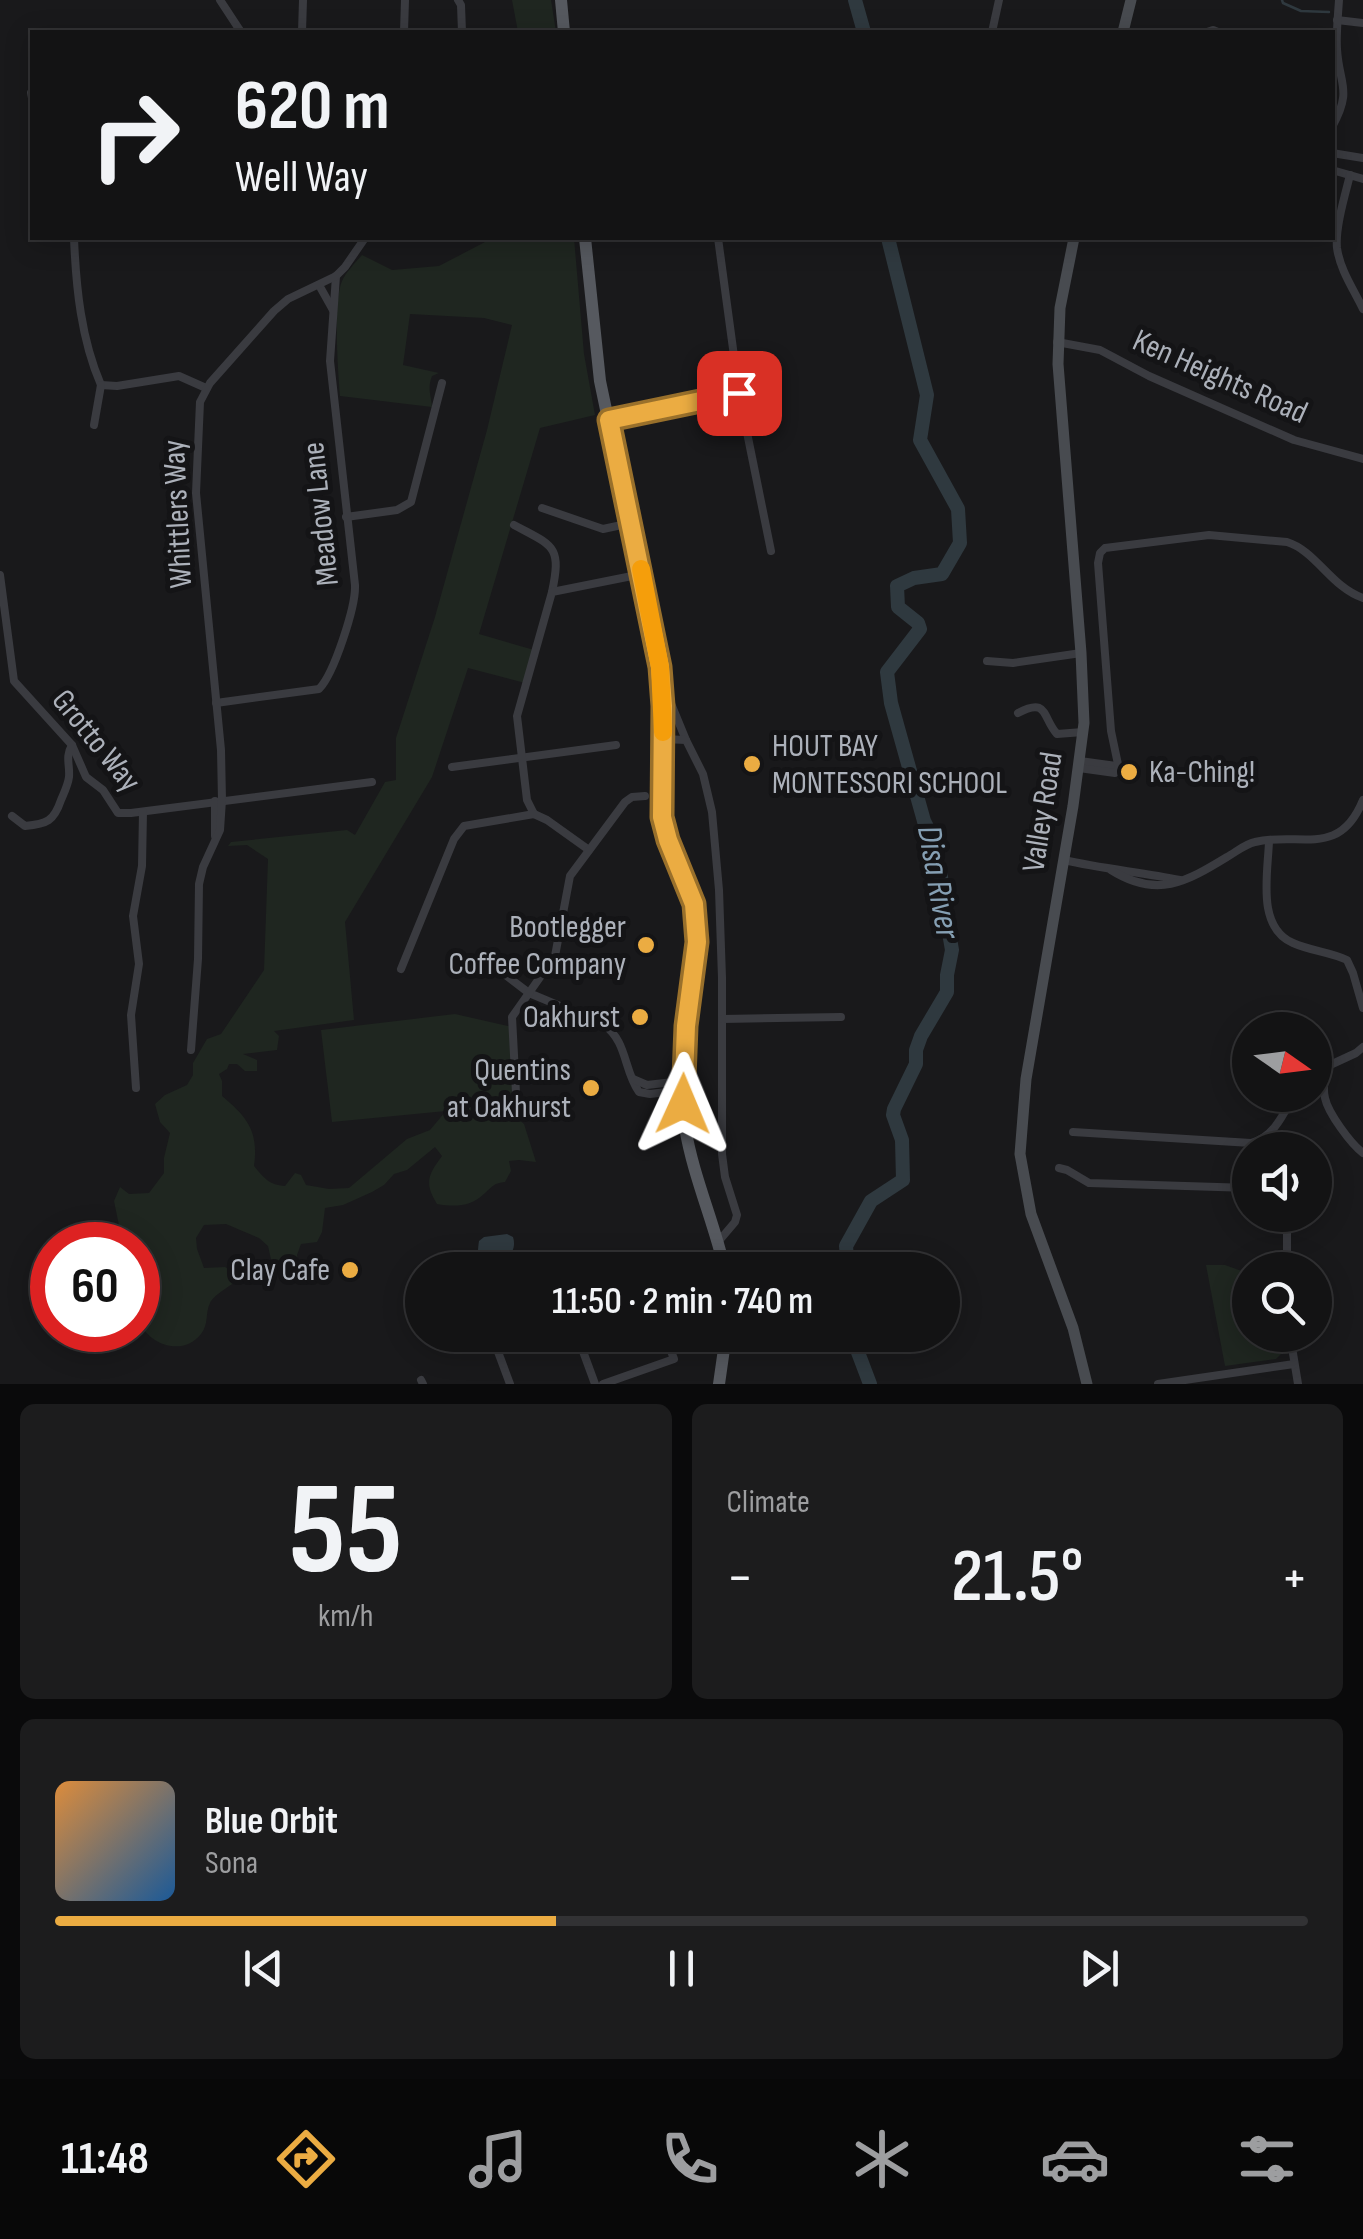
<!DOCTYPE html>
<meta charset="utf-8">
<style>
:root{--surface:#131314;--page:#1c1c1d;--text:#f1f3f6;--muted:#9d9ea0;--line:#323234;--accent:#ebac42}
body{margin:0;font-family:"Sofia Sans Condensed",sans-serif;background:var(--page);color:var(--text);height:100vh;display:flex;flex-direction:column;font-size:38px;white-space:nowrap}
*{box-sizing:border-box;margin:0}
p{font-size:32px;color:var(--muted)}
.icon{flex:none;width:55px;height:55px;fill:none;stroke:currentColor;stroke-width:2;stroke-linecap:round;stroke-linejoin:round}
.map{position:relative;height:1384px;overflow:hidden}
.drawer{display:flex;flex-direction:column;gap:20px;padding:20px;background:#0a0a0b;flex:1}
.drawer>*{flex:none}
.guide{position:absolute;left:30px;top:30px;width:1305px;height:210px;border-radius:0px;box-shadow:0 5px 25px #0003,0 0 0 2px var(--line);background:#131314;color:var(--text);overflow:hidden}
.needle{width:65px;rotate:104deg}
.tools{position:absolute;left:1232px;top:1012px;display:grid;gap:20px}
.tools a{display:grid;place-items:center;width:100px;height:100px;border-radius:50%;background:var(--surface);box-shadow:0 5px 25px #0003,0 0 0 2px var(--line);font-size:50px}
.speed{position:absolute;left:30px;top:1222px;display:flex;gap:20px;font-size:50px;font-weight:700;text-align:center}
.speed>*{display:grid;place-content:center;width:130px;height:130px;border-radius:50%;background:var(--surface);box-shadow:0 5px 25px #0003,0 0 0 2px var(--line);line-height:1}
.speed .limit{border:15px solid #d22;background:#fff;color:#111}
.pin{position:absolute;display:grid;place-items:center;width:85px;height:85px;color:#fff;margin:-42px;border-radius:20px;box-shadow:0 5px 15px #0006}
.me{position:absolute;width:110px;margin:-55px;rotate:1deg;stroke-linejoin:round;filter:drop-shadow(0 0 8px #0008)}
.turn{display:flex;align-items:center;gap:35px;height:210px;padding:0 40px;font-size:45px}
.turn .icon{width:130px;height:130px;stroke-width:2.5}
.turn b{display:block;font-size:70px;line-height:85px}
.big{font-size:75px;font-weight:600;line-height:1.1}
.drawer .widget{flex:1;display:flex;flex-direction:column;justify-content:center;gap:15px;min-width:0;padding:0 35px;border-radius:15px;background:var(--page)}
.drawer .dial{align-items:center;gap:0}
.dial b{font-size:130px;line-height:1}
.song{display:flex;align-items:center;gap:30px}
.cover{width:120px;height:120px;border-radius:15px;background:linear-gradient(135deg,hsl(30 70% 55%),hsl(210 70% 35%))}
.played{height:10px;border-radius:5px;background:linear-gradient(90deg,var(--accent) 40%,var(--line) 40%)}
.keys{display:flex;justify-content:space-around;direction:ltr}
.heat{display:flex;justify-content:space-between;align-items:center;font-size:55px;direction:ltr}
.drawer .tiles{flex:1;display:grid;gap:20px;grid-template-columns:1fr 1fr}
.widget:last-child{grid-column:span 2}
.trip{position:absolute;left:405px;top:1252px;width:555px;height:100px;border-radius:50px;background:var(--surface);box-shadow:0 5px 25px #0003,0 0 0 2px var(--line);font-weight:600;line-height:100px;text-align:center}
.dock{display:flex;height:160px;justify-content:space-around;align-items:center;background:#080808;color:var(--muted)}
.dock .icon{width:70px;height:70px}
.dock .active{color:var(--accent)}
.dock b{font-size:45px;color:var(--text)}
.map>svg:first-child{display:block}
.green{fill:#1f2620}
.water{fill:#2f393f}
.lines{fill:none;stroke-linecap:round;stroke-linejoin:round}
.stream{stroke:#2f393f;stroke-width:2.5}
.river{stroke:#2f393f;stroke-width:14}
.street{stroke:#3a3b40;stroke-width:8}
.secondary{stroke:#484b50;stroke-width:11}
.primary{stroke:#56595f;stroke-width:12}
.route-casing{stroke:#99702b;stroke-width:25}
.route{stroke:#ebac42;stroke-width:18}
.slow{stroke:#f59e0b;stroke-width:18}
.poi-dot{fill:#ebac42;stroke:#141416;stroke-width:4}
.labels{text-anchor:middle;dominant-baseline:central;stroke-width:10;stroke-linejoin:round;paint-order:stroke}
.street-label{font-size:32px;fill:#acb1ba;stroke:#141416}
.poi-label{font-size:32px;fill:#acb1ba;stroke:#141416;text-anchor:end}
.water-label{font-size:35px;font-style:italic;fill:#859fb3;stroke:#141416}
</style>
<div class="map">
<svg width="1363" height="1384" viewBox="0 0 1363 1384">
<rect width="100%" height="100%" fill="#19191b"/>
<!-- green -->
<g class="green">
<polygon points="512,0 551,0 556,32 518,32"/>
<path d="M489,238h85l10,116 11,61 -55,13 -61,206 55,16 -9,33 -57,-15 -36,109 -87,145 9,98 -80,11 5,5 -2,14 -34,4 14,6v11h-12l-8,-7h-8l-2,5 -8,5 3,7v15c25,21 37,35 32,70 10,12 15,19 31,20l10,-13 6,2 5,10 23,4 20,-1 58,-49 23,-9 16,-19 -114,11 -11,-92 134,-16 57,13 5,70 4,7 -7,11 10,9 12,38 -17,-2 -10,1 2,10 -6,11c-11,1 -12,4 -20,11 -14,14 -30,14 -48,11 -13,-21 -9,-29 5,-48l-7,-9 -28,23 -13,4 -10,11 -12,7 -29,13 -18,3 -3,24 -5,10 -16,2 -4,11 2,13 -5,8 -11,1 -11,-13 -4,-18 -9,-8 -33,-14 -22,1 -8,13 1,11 7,19 21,-1 16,10c-8,8 -27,17 -31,26 -5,10 -1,21 -9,31 -19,24 -55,10 -63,-16v-73h-15l-9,-44 6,-14 9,7 20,-1 15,-20v-15l6,-25 -10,-11 -5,-18 10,-9 22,-10 6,-10v-12l14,-24 14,-5 43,-64 4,-111 -21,-14 -19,1 3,-4 116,-12 8,5 30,-53 11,-2v-42l39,-121 52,-187 25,-105 -28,-7 -74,-4 -7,51 36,8 -7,3c-5,13 -1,18 0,31l-92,-11c-2,-24 -7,-94 2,-115 4,-9 13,-18 20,-26l30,15 47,-4 46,-24z"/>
<polygon points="1206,1265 1225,1265 1250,1274 1250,1335 1283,1335 1283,1352 1276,1359 1225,1366"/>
</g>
<!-- water -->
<path class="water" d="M507,1234l6,3c5,16 -9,24 -20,33 -17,0 -16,-15 -14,-29l5,-4z"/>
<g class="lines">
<!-- stream -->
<polyline class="stream" points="1282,0 1283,3 1301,11 1329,12"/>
<!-- river -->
<g class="river">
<polyline points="855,0 864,32"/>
<polyline points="848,1270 846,1246 871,1201 903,1180 902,1140 893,1115 894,1109 916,1064 916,1050 921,1036 947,992 947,975 952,950 948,927 944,916 941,876 935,864 932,837 924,821 891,703 887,672 920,629 918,623 898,607 897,586 914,578 942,574 960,543 958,509 920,440 927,395 888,238"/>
<polyline points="855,1335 856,1347 870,1384"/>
</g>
<!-- street -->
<g class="street">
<polyline points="220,0 241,32"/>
<polyline points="458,0 461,5 462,32"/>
<polyline points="1337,20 1363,23"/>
<polyline points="302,32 303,0"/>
<polyline points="404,32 405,0"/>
<polyline points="992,32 999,0"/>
<polyline points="1207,32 1213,30 1218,32"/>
<polyline points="31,93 32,98"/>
<path d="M1332,127c21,-38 7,-42 5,-78 -1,-16 1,-33 2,-49"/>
<polyline points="1332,153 1363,158"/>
<polyline points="1332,170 1363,179"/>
<path d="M1350,175c-5,20 -15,53 -13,73 3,22 17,42 26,61"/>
<path d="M74,238c2,49 7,101 27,147"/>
<polyline points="718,238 739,393 771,551"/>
<polyline points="319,285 333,310"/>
<polyline points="1057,342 1100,350 1149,376 1294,440 1363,459"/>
<polyline points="101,385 117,386 179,376 206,388"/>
<polyline points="609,420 739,393"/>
<polyline points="94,425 101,385"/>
<polyline points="542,508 603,529 631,523"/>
<polyline points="346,517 397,510 411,502 442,383"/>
<path d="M514,525c39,21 48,20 38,67"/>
<polyline points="0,575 14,681 72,745 86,777 103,790 118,813 131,813 372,782"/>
<polyline points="987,661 1013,663 1081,653"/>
<polyline points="663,684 686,740"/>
<path d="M216,703l103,-14c15,-15 37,-83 36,-104l-25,-224 6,-85"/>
<path d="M1018,713c30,-16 24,4 39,21l26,-2"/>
<polyline points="663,739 686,740 703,774 712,812 719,890 722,978 722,1154 725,1177 737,1215 735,1222 718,1242"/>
<polyline points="1080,761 1116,766"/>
<polyline points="452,767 616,745"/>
<path d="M1079,768l36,5 4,-4 -8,-38 -13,-168 2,-10 5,-5 104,-13 78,7c29,9 44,45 76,56"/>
<polyline points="534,814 527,800 517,716 552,592 642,574"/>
<path d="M12,816l13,10c22,-2 29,-5 36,-26 3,-7 7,-15 8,-23 1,-13 -4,-20 3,-32"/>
<polyline points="215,836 215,801"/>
<path d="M1269,841c-1,32 -13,86 24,102 18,8 37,9 54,17l6,13 10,35"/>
<path d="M1064,860c39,9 77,12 116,20"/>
<path d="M1111,870c46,29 75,12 116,-13 9,-5 18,-13 28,-15 45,-11 84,17 108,-42"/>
<path d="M495,967l34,26 74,31c25,18 20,45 36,68l11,2 33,-4"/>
<polyline points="401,969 454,839 464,826 534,814 547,820 589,850"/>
<polyline points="722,1019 841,1017"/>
<polyline points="191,1050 198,959 199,884 203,867 220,830 222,800 221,750 196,493 200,402 210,383 274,311 288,299 336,276 345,267 365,238"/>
<path d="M1329,1064c-3,11 -7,23 -4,34 3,15 26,46 38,55"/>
<polyline points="1315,1072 1356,1053 1363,1047"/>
<polyline points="633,1079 647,1085 682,1081"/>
<polyline points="136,1088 131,1015 139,964 133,916 142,866 143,812"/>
<polyline points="516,1093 512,1017 555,956 570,876 625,802 632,797 645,796"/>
<path d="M1073,1132l178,11c23,-6 32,-28 43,-48"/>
<polyline points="1272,1132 1279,1150"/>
<polyline points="1059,1168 1067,1170 1089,1183 1250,1188"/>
<polyline points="1266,1215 1287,1218 1287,1270"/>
<polyline points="577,1335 595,1384"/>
<polyline points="1290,1335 1298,1384"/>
<polyline points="494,1341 510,1384"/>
<polyline points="421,1380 423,1384"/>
<polyline points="603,1384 674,1359 665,1335"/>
<polyline points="1158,1384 1294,1364"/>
</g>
<!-- secondary -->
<g class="secondary">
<polyline points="1123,32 1131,0"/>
<polyline points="1074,238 1060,308 1058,364 1081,653 1084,723 1073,806 1026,1079 1020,1154 1031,1214 1073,1328 1087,1384"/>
</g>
<!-- primary -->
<g class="primary">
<polyline points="561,0 564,32"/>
<path d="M585,238l15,143 60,286 3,39 -1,111 6,23 25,64 4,37c-8,61 -22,125 -12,186 8,49 29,95 40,143"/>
<polyline points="719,1384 726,1335"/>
</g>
</g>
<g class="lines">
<defs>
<polyline id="route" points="683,1104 686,1026 697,942 694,904 668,840 662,817 663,706 660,667 609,420 739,393"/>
</defs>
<!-- route casing -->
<use href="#route" class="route-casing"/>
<!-- route -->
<use href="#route" class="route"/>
<!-- slow -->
<polyline class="slow" points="641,569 660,667 663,732"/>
</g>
<!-- markers -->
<g class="poi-dot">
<circle cx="752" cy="764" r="10"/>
<circle cx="1129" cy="772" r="10"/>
<circle cx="646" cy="945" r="10"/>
<circle cx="640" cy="1017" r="10"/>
<circle cx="591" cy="1088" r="10"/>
<circle cx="350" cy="1270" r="10"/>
</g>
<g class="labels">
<!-- street labels -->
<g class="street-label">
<text transform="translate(1220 377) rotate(24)">Ken Heights Road</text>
<text transform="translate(178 514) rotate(-93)">Whittlers Way</text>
<text transform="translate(321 514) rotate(-96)">Meadow Lane</text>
<text transform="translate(96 741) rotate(51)">Grotto Way</text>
<text transform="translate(1043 812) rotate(-81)">Valley Road</text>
</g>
<!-- poi labels -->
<g class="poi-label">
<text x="772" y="746" text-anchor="start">HOUT BAY<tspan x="772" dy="37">MONTESSORI SCHOOL</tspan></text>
<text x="1149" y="772" text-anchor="start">Ka-Ching!</text>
<text x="626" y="927">Bootlegger<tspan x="626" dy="37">Coffee Company</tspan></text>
<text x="620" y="1017">Oakhurst</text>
<text x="571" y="1070">Quentins<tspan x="571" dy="37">at Oakhurst</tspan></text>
<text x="330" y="1270">Clay Cafe</text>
</g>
<!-- water labels -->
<g class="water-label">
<text transform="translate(938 882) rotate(80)">Disa River</text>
</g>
</g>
</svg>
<div class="tools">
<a><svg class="needle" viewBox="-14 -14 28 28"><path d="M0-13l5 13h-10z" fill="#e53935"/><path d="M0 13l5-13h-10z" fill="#9d9ea0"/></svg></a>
<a><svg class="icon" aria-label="sound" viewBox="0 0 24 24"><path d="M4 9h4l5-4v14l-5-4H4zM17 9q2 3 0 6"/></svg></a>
<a><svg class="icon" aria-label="search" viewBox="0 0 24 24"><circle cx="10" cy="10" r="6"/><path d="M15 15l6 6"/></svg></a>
</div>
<div class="speed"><div class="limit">60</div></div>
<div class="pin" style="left:739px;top:393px;background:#d93025"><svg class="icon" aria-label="arrive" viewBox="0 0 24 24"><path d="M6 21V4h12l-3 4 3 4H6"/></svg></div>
<svg class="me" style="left:683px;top:1104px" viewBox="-20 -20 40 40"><path d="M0-17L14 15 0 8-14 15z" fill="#ebac42" stroke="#fff" stroke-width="4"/></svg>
<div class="trip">11:50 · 2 min · 740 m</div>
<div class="guide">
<div class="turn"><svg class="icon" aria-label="right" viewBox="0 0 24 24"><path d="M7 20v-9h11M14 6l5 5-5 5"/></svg><div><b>620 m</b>Well Way</div></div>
</div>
</div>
<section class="drawer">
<div class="tiles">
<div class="widget dial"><b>55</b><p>km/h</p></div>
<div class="widget"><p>Climate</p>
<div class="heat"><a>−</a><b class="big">21.5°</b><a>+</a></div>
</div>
<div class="widget">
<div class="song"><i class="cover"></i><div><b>Blue Orbit</b><p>Sona</p></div></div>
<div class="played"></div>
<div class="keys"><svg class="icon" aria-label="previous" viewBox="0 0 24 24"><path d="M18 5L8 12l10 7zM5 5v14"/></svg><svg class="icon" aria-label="pause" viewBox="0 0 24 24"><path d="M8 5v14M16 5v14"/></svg><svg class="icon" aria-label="next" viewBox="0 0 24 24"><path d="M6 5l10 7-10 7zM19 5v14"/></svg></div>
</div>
</div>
</section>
<nav class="dock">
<b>11:48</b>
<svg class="icon active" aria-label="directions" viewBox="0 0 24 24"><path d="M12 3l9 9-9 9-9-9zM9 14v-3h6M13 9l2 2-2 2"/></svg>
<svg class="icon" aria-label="music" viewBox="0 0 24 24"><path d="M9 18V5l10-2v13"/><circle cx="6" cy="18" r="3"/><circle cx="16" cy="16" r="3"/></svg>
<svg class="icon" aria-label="phone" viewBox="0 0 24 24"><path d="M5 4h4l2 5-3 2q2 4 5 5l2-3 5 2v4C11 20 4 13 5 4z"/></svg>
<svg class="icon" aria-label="climate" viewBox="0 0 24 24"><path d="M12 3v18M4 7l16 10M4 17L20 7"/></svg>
<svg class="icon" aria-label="car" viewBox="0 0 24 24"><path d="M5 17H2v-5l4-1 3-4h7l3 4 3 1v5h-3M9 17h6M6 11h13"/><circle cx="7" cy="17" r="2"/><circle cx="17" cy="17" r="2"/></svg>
<svg class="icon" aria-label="filters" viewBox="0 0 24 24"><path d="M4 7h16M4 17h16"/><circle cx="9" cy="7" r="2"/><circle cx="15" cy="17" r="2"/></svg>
</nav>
